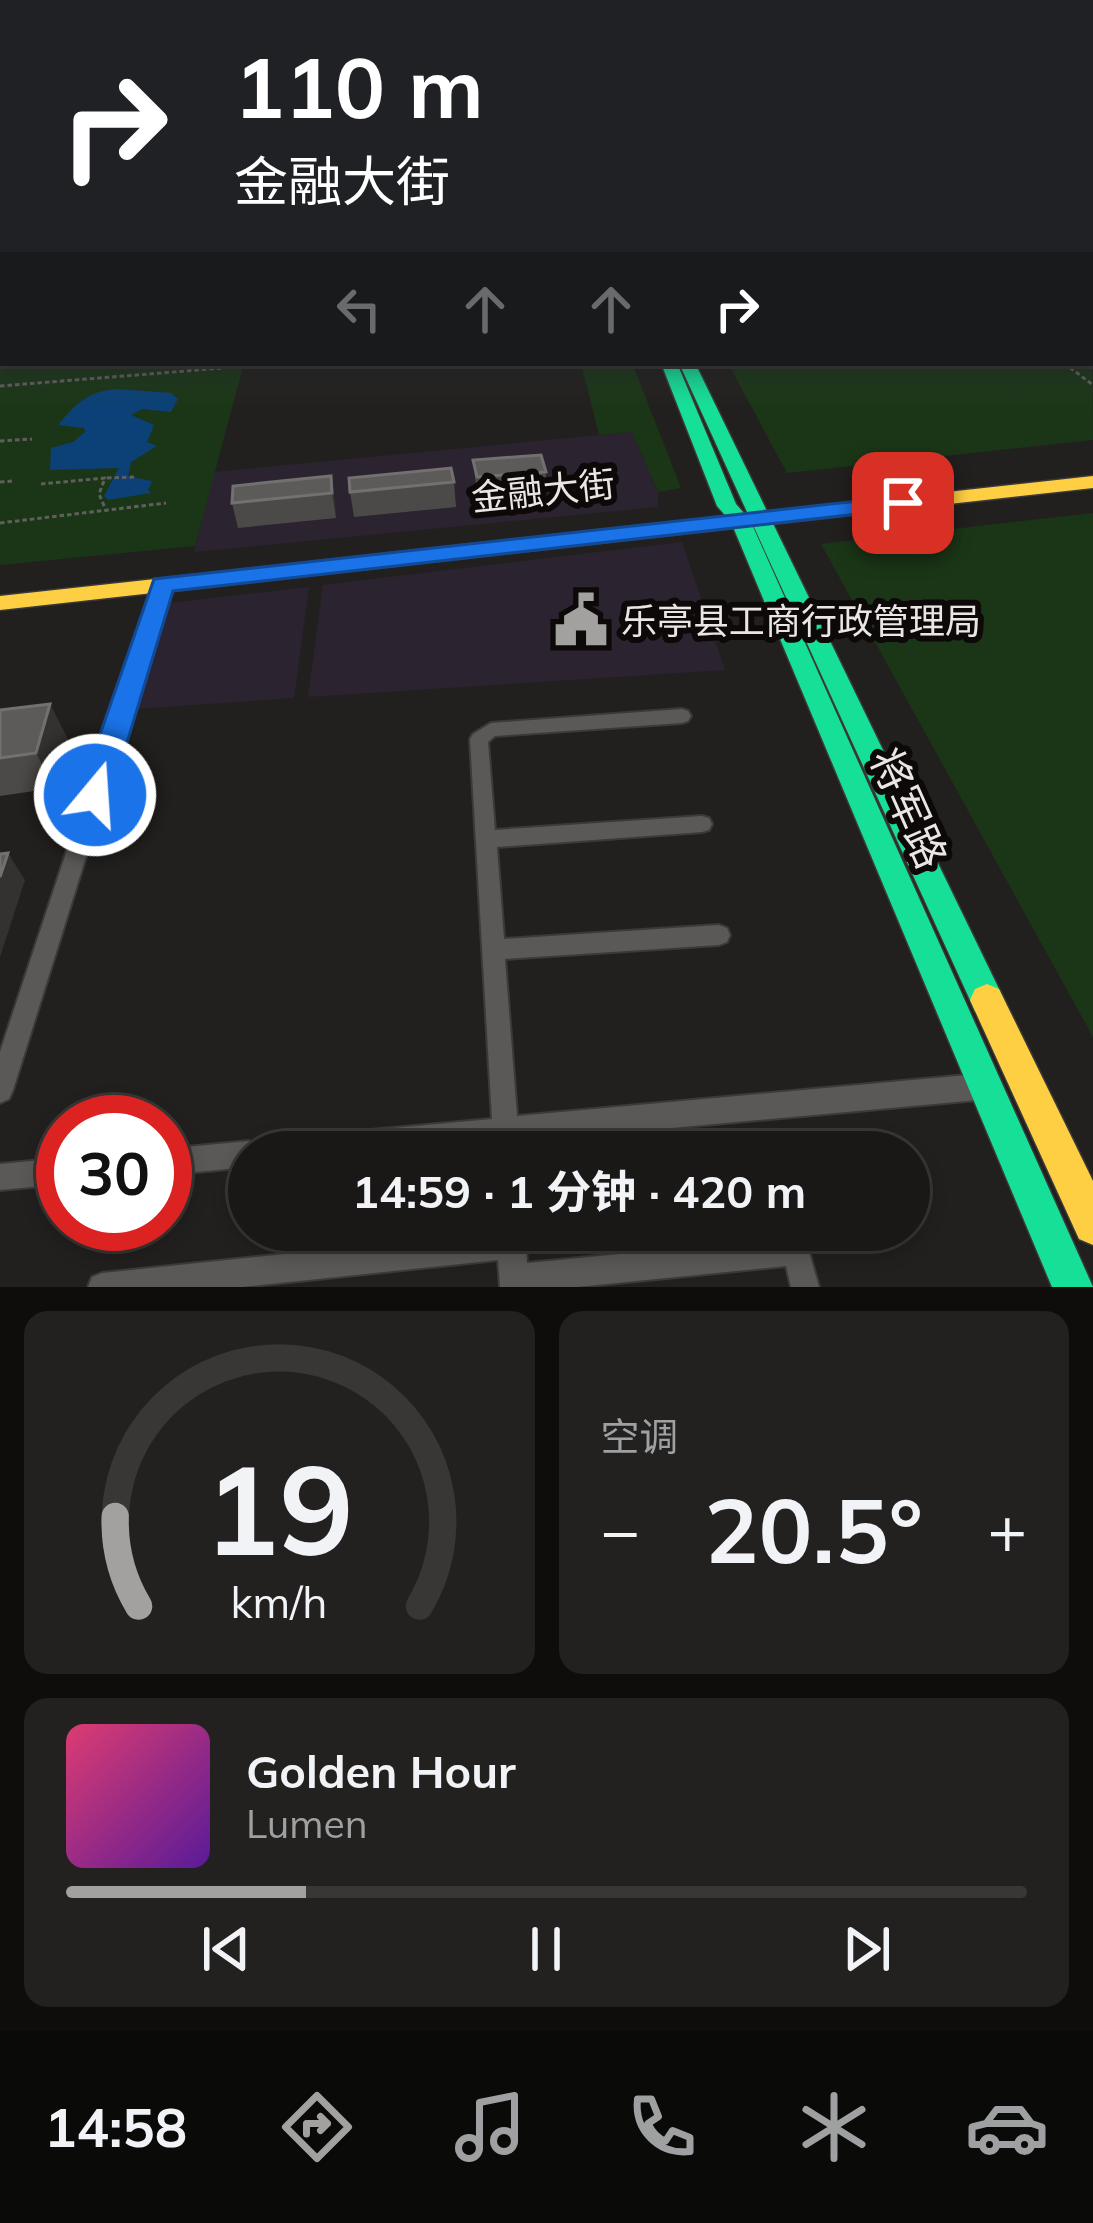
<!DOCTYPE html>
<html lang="zh">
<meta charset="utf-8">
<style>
:root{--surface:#1a1816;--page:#23211f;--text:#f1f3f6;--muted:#9fa0a1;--line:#383735;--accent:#a3a19f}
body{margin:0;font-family:Mulish,"Noto Sans SC",sans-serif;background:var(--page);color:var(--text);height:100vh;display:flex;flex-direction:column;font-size:45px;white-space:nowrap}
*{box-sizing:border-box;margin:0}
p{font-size:39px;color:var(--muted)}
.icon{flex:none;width:66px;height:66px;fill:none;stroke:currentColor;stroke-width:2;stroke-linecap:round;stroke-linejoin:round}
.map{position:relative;height:1287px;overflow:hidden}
.side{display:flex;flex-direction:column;gap:24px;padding:24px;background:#0e0d0c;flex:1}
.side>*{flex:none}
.banner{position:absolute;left:0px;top:0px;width:1095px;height:366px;box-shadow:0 6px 18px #0003,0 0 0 3px var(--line);background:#202124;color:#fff;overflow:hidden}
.speed{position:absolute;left:36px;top:1095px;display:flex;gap:24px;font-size:60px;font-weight:700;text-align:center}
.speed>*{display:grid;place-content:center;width:156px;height:156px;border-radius:50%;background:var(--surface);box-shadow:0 6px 18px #0003,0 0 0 3px var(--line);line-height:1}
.speed .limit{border:18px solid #d22;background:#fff;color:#111}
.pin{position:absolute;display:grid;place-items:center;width:102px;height:102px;color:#fff;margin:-51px;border-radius:24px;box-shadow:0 6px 18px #0006}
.me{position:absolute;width:132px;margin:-66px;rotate:18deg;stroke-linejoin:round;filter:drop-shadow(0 0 9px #0008)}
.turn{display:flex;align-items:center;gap:42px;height:252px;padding:0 36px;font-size:54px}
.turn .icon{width:156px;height:156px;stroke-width:2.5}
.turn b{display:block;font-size:84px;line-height:102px}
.lanes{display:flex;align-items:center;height:114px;padding:0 36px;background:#0003;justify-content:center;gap:60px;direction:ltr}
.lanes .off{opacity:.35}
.big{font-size:90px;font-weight:700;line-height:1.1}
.side .widget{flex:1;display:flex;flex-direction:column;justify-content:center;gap:18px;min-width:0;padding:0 42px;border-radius:24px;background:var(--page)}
.side .dial{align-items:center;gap:0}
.dial svg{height:312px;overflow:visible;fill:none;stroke:var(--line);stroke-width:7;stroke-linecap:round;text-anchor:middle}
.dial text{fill:var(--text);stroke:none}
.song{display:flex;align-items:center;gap:36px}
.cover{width:144px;height:144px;border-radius:18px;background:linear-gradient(135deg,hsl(340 70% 55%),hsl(270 70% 35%))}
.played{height:12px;border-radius:6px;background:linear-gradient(90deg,var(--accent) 25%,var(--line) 25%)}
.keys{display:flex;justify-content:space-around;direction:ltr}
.heat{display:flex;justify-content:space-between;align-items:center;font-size:66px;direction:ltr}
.side .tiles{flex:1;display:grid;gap:24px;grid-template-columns:1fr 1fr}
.widget:last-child{grid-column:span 2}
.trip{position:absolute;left:228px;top:1131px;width:702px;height:120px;border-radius:60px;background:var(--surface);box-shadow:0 6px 18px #0003,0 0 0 3px var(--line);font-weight:700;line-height:120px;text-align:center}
.tab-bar{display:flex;height:192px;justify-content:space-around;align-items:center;background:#0a0a09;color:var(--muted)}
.tab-bar .icon{width:84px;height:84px}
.tab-bar .selected{color:var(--accent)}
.tab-bar b{font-size:54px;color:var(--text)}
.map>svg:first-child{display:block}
.commercial{fill:#2b232f}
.green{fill:#1b3617}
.water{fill:#0b4176}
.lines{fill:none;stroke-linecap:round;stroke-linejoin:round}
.street-casing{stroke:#3b3a38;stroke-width:4}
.fast-casing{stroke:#3b3a38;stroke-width:3}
.slow-casing{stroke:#3b3a38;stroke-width:3}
.path{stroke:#615f5e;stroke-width:3;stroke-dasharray:4.5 3;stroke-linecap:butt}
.street{fill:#5b5957;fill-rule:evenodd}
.fast{fill:#16e098;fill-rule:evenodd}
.slow{fill:#ffcf43;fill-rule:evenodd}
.wall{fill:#4c4a49}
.shaded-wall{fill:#343231}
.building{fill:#5d5b59;stroke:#73706f;stroke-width:3}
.route{fill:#1a73e8;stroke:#114b97;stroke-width:3}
.labels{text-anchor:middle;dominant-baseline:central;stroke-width:12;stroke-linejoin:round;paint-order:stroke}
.street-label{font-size:36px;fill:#e9e6e4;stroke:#0c0908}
.poi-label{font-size:36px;fill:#e9e6e4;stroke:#0c0908;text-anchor:start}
.near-street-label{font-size:42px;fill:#e9e6e4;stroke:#0c0908}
</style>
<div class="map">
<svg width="1093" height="1287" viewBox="0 0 1093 1287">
<rect width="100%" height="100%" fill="#22201e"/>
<!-- commercial -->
<g class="commercial">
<polygon points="632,432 658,492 658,507 194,552 213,472"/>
<polygon points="682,542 725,670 308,697 323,585"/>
<polygon points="309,587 294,698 135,709 169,603"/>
</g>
<!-- green -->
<g class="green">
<polygon points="1092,299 1093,440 787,473 728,363 1092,363"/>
<polygon points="0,335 3,363 244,363 195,546 0,565"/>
<polygon points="581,363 632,363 681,488 658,492 632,432 599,435"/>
<polygon points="1093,513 1093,1037 821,544"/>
</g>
<!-- water -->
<path class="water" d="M118,389l53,4 7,6 -7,13 -29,-3 -11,6 23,10 -7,17 10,4 -26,16 -3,14 24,5 -4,9 3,3 -43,7 -4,-4 15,-28 -69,2 1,-22 22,-6 12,-10 -1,-4 -26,-3c17,-21 32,-35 60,-36z"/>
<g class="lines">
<defs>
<g id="street">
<polygon points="163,580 171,585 13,1090 9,1099 0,1103 0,1052 155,585"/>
<polygon points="682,709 688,711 691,716 688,721 682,723 495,736 488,742 495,830 702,816 709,818 712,824 709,830 702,832 497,847 504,939 719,925 727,928 730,935 727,942 719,945 505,959 517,1116 989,1073 998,1077 1002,1086 998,1095 989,1099 519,1142 520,1152 494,1152 493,1145 414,1152 249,1152 249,1167 165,1175 165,1149 249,1141 258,1145 260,1149 263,1143 272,1139 492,1119 470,739 473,734 491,723"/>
<polygon points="63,1158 63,1184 0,1190 0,1164"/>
<polygon points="497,1230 525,1230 527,1263 796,1237 806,1241 819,1287 791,1287 786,1266 577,1287 500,1287 498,1260 242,1287 88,1287 92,1277 102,1273 497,1232"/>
</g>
<g id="fast">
<rect x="1092" y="289" width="1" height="8"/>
<rect x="0" y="322" width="3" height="10"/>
<polygon points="661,363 677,363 736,504 750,520 1093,1287 1052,1287 731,522 717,506"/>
<polygon points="679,363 695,363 999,989 1004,1000 999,1011 987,1016 975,1011"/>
</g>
<g id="slow">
<polygon points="1093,476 1093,488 0,610 0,596"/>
<polygon points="987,984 999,989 1093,1181 1093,1245 1079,1239 970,1000 975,989"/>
</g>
</defs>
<!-- street casing -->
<use href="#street" class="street-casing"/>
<!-- fast casing -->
<use href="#fast" class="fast-casing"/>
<!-- slow casing -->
<use href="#slow" class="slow-casing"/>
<!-- path -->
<g class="path">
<polyline points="1064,363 1093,385"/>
<polyline points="0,386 223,368"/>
<polyline points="0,441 32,439"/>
<polyline points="107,478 136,477"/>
<polyline points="0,482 13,481"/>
<polyline points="41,484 105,478 99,494 105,508"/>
<polyline points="0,523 166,503"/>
</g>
<!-- street -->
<use href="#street" class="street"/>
<!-- fast -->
<use href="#fast" class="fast"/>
<!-- slow -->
<use href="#slow" class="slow"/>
</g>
<!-- wall -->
<g class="wall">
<polygon points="473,460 546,472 546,496 478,502"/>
<polygon points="331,476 336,518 238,528 232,503"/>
<polygon points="454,482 456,507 354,517 350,492"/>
<polygon points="0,710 68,739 55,788 0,796"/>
</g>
<!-- shaded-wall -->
<g class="shaded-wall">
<polygon points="331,476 335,501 336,518 332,493"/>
<polygon points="50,704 68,739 55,788 36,753"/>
<polygon points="8,853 25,880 0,957 0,877"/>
</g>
<!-- building -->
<g class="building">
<polygon points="541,455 546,472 477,477 473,460"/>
<polygon points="451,468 454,482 350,492 349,478"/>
<polygon points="331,476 332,493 232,503 233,486"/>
<polygon points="50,704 36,753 0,758 0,710"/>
<polygon points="8,853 0,877 0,854"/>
</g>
<!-- sky -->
<linearGradient id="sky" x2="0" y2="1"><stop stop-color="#131210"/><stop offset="0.56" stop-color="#3e424c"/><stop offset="1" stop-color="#3e424c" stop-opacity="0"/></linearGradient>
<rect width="1093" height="407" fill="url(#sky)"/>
<!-- route -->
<polygon class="route" points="903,496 911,498 911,508 173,591 111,795 106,804 95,808 83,804 79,795 154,579"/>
<!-- icons -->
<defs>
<symbol id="civic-bare" viewBox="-9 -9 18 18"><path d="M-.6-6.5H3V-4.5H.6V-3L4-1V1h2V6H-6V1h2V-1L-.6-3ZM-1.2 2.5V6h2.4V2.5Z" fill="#a3a19f" stroke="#0c0908" stroke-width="2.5" paint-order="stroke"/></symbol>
</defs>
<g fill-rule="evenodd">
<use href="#civic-bare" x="543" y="582" width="76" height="76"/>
</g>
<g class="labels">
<!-- street labels -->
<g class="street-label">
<text transform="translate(543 490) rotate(-6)">金融大街</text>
</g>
<!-- poi labels -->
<g class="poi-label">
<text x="621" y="620">乐亭县工商行政管理局</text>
</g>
<!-- near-street labels -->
<g class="near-street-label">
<text transform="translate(909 808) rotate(66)">将军路</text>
</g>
</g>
</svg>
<div class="speed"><div class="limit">30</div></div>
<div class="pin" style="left:903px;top:503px;background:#d93025"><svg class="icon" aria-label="arrive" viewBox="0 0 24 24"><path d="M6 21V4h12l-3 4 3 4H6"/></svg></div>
<svg class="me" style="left:95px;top:795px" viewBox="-20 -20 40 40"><circle r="17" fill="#1a73e8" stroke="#fff" stroke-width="3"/><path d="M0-11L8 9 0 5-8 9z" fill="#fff"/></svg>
<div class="trip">14:59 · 1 分钟 · 420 m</div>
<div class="banner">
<div class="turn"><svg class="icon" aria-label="right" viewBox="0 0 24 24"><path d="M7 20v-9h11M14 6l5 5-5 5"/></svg><div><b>110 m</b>金融大街</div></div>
<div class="lanes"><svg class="icon off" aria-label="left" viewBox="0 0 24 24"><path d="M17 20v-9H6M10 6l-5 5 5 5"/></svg><svg class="icon off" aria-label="ahead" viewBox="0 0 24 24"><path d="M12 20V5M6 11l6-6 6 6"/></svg><svg class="icon off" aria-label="ahead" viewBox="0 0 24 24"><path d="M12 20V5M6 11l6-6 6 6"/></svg><svg class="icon" aria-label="right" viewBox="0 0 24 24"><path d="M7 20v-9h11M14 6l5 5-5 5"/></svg></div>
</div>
</div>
<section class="side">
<div class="tiles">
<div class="widget dial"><svg viewBox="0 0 100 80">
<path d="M14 69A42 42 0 1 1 86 69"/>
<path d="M14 69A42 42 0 0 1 8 46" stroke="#a3a19f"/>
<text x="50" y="56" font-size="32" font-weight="700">19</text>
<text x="50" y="72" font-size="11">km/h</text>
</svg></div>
<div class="widget"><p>空调</p>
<div class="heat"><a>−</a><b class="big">20.5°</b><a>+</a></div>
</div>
<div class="widget">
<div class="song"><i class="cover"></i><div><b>Golden Hour</b><p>Lumen</p></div></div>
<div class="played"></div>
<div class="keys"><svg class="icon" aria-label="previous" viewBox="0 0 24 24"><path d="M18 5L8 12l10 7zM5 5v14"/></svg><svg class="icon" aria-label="pause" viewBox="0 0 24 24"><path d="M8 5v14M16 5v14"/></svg><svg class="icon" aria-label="next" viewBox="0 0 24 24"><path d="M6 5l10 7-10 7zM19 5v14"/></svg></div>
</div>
</div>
</section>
<nav class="tab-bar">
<b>14:58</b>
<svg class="icon selected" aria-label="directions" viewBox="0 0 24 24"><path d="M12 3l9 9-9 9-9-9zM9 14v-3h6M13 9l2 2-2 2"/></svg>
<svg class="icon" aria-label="music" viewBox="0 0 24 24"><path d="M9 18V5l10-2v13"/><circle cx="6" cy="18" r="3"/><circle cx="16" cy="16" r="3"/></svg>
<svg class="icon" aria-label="phone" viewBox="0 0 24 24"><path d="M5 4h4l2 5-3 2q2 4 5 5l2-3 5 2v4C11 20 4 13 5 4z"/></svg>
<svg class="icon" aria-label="climate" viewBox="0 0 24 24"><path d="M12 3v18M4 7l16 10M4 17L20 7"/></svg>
<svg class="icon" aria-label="car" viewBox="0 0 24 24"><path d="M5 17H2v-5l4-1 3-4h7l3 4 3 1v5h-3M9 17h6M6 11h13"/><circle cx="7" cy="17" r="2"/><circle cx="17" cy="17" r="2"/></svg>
</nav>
